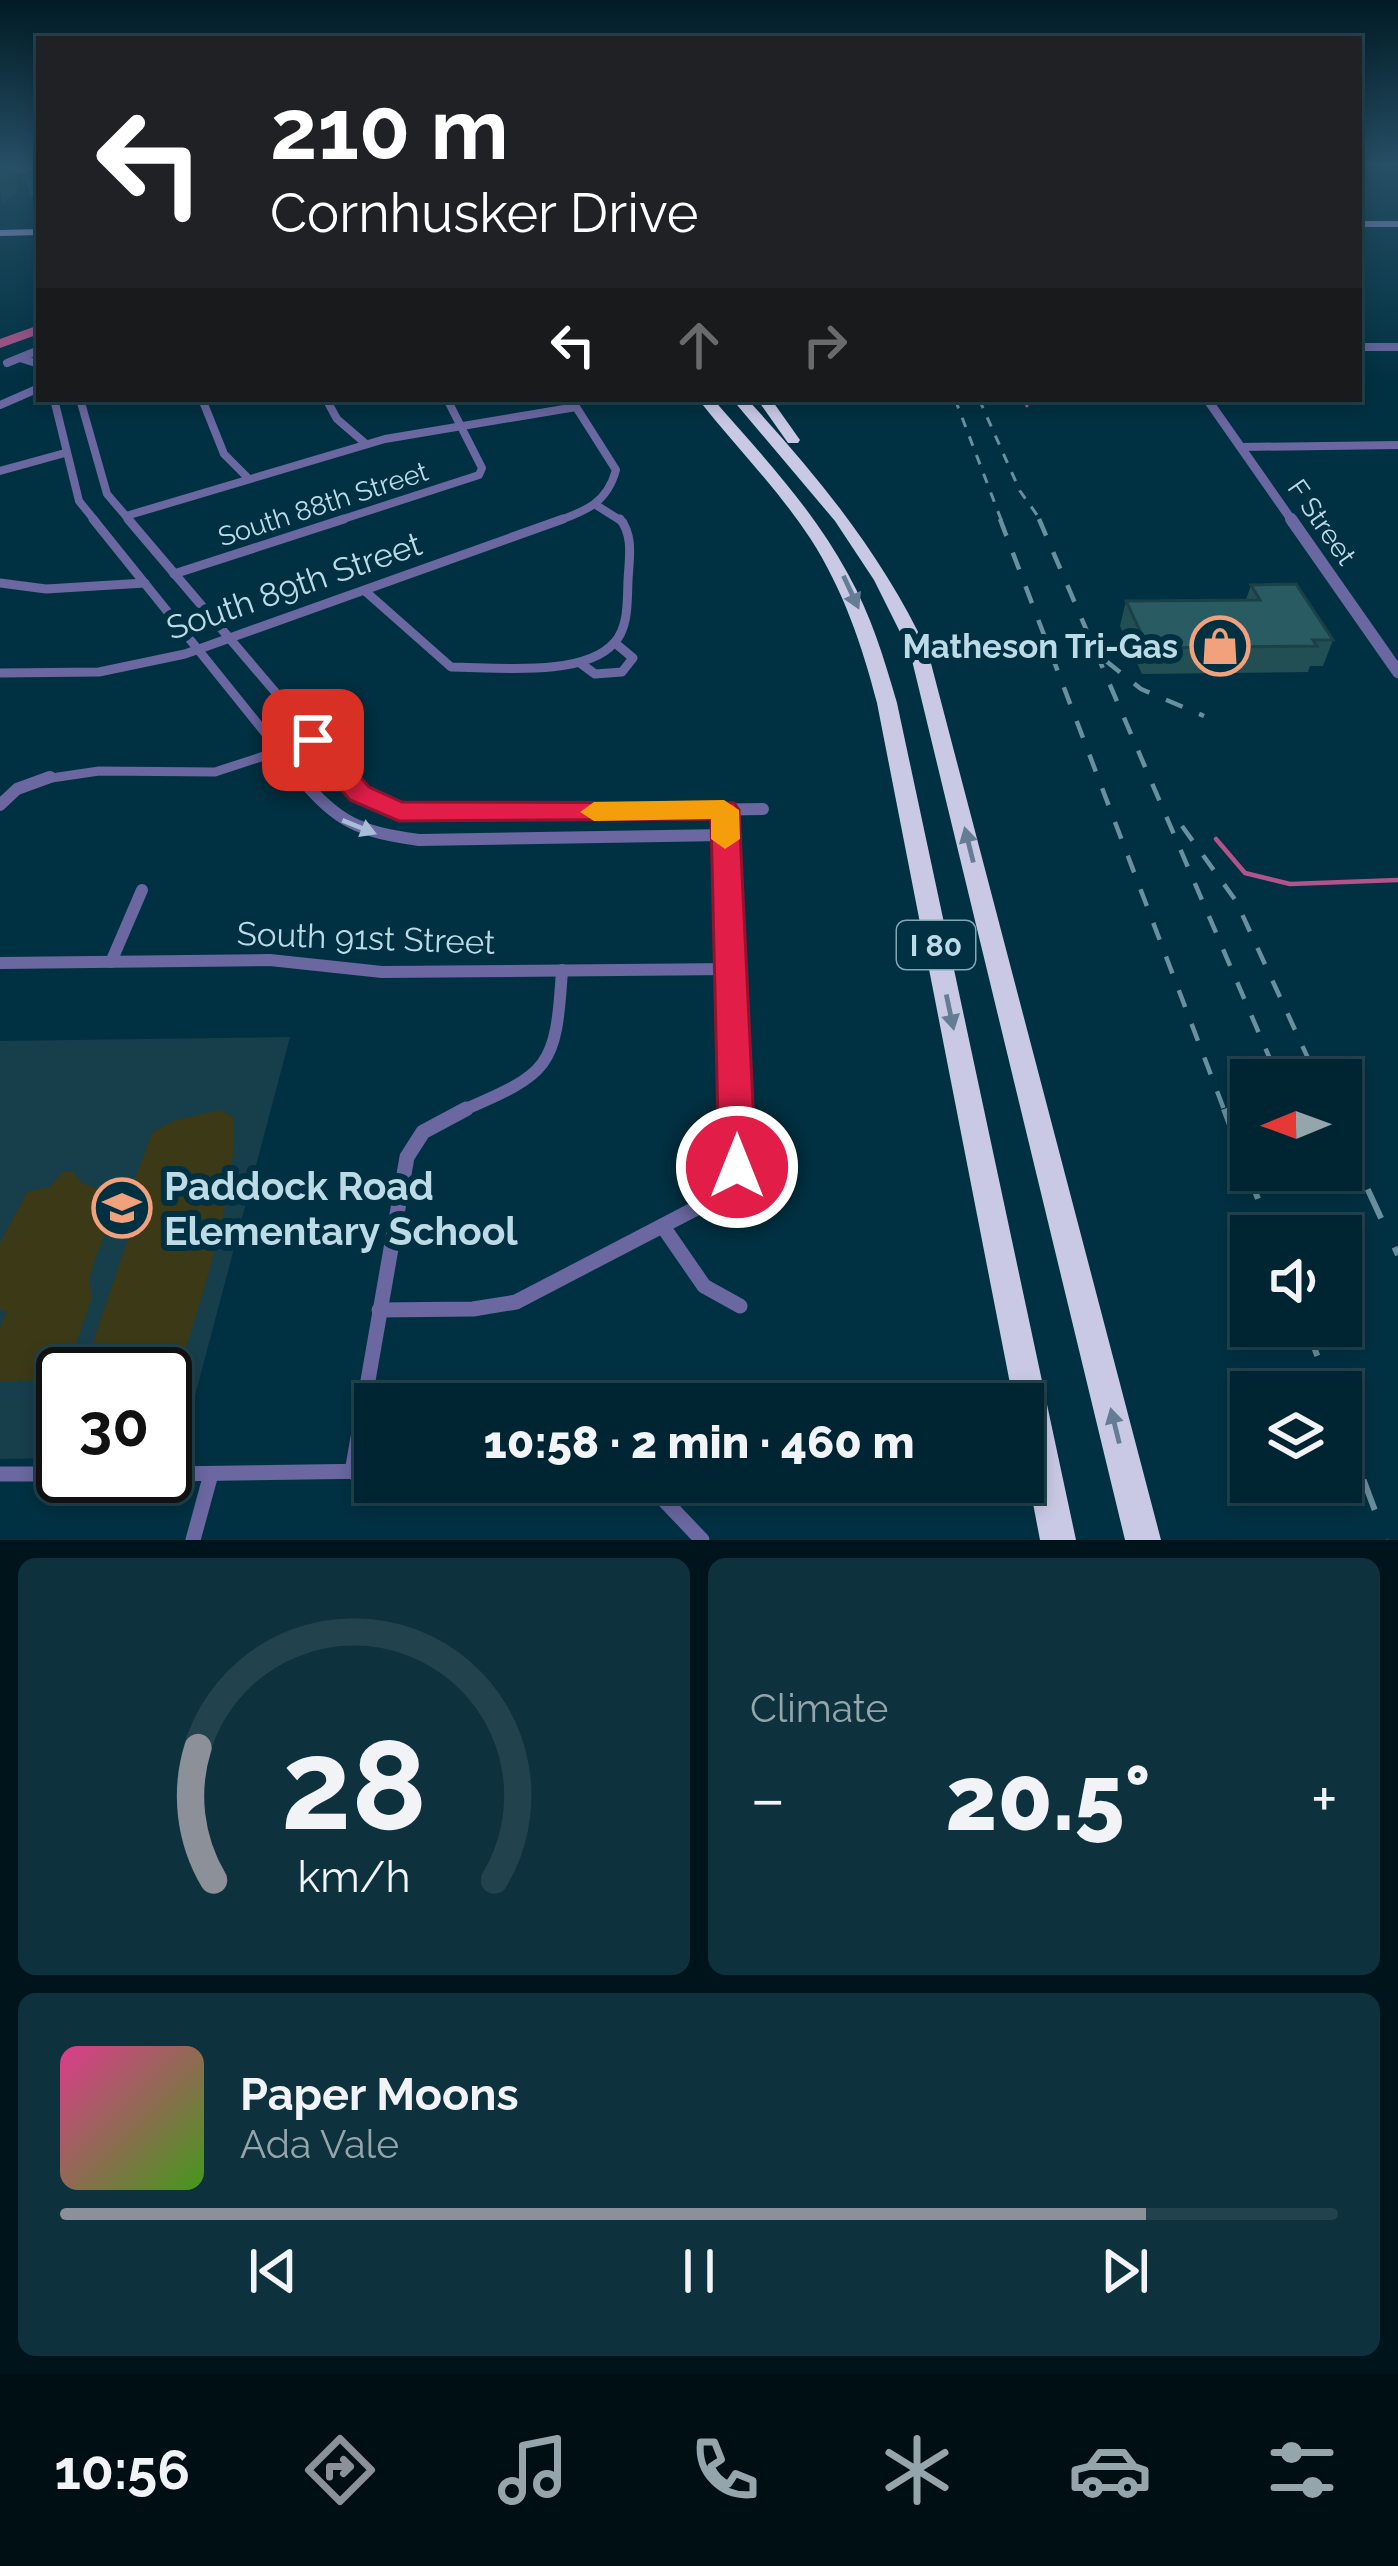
<!DOCTYPE html>
<meta charset="utf-8">
<style>
:root{--surface:#002532;--page:#0e313e;--text:#f1f3f6;--muted:#95a5ac;--line:#22424d;--accent:#8c9099}
body{margin:0;font-family:Raleway,sans-serif;background:var(--page);color:var(--text);height:100vh;display:flex;flex-direction:column;font-size:45px;white-space:nowrap}
*{box-sizing:border-box;margin:0}
p{font-size:39px;color:var(--muted)}
.icon{flex:none;width:66px;height:66px;fill:none;stroke:currentColor;stroke-width:2;stroke-linecap:round;stroke-linejoin:round}
.map{position:relative;height:1540px;overflow:hidden}
.details{display:flex;flex-direction:column;gap:18px;padding:18px;background:#00141c;flex:1}
.details>*{flex:none}
.top-card{position:absolute;left:36px;top:36px;width:1326px;height:366px;border-radius:0px;box-shadow:0 6px 18px #0003,0 0 0 3px var(--line);background:#202124;color:#fff;overflow:hidden}
.needle{width:78px;rotate:269deg}
.tools{position:absolute;left:1230px;top:1059px;display:grid;gap:24px}
.tools a{display:grid;place-items:center;width:132px;height:132px;border-radius:0px;background:var(--surface);box-shadow:0 6px 18px #0003,0 0 0 3px var(--line);font-size:60px}
.speed{position:absolute;left:36px;top:1347px;display:flex;gap:24px;font-size:60px;font-weight:700;text-align:center}
.speed>*{display:grid;place-content:center;width:156px;height:156px;border-radius:50%;background:var(--surface);box-shadow:0 6px 18px #0003,0 0 0 3px var(--line);line-height:1}
.speed .limit{border:6px solid #111;border-radius:18px;background:#fff;color:#111}
.pin{position:absolute;display:grid;place-items:center;width:102px;height:102px;color:#fff;margin:-51px;border-radius:24px;box-shadow:0 6px 18px #0006}
.me{position:absolute;width:132px;margin:-66px;rotate:0deg;stroke-linejoin:round;filter:drop-shadow(0 0 9px #0008)}
.turn{display:flex;align-items:center;gap:42px;height:252px;padding:0 36px;font-size:54px}
.turn .icon{width:156px;height:156px;stroke-width:2.5}
.turn b{display:block;font-size:84px;line-height:102px}
.lanes{display:flex;align-items:center;height:114px;padding:0 36px;background:#0003;justify-content:center;gap:60px;direction:ltr}
.lanes .off{opacity:.35}
.big{font-size:90px;font-weight:800;line-height:1.1}
.details .card{flex:1;display:flex;flex-direction:column;justify-content:center;gap:18px;min-width:0;padding:0 42px;border-radius:18px;background:var(--page)}
.details .dial{align-items:center;gap:0}
.dial svg{height:312px;overflow:visible;fill:none;stroke:var(--line);stroke-width:7;stroke-linecap:round;text-anchor:middle}
.dial text{fill:var(--text);stroke:none}
.song{display:flex;align-items:center;gap:36px}
.cover{width:144px;height:144px;border-radius:18px;background:linear-gradient(135deg,hsl(330 70% 55%),hsl(100 70% 35%))}
.played{height:12px;border-radius:6px;background:linear-gradient(90deg,var(--accent) 85%,var(--line) 85%)}
.keys{display:flex;justify-content:space-around;direction:ltr}
.heat{display:flex;justify-content:space-between;align-items:center;font-size:66px;direction:ltr}
.details .tiles{flex:1;display:grid;gap:18px;grid-template-columns:1fr 1fr}
.card:last-child{grid-column:span 2}
.trip{position:absolute;left:354px;top:1383px;width:690px;height:120px;border-radius:0px;background:var(--surface);box-shadow:0 6px 18px #0003,0 0 0 3px var(--line);font-weight:800;line-height:120px;text-align:center}
.menu{display:flex;height:192px;justify-content:space-around;align-items:center;background:#000f14;color:var(--muted)}
.menu .icon{width:84px;height:84px}
.menu .selected{color:var(--accent)}
.menu b{font-size:54px;color:var(--text)}
.map>svg:first-child{display:block}
.built{fill:#173e4b}
.green{fill:#3b3916}
.lines{fill:none;stroke-linecap:round;stroke-linejoin:round}
.stream-far1{stroke:#b2538c;stroke-width:3}
.stream{stroke:#b2538c;stroke-width:4.5}
.river{fill:#b2538c;fill-rule:evenodd}
.minor-far4{stroke:#6a67a1;stroke-width:6}
.minor-far3{stroke:#6a67a1;stroke-width:8}
.minor-far2{stroke:#6a67a1;stroke-width:9}
.minor-far1{stroke:#6a67a1;stroke-width:12}
.minor{stroke:#6a67a1;stroke-width:15}
.tertiary-far1{stroke:#6a67a1;stroke-width:9}
.tertiary{stroke:#6a67a1;stroke-width:12}
.primary{fill:#aca9f0;fill-rule:evenodd}
.motorway{fill:#c9c9e6;fill-rule:evenodd}
.rail-far2{stroke:#6a8f9e;stroke-width:3;stroke-dasharray:10 10;stroke-linecap:butt}
.rail-far1{stroke:#6a8f9e;stroke-width:4.5;stroke-dasharray:18 18;stroke-linecap:butt}
.rail{stroke:#6a8f9e;stroke-width:6;stroke-dasharray:32 32;stroke-linecap:butt}
.wall{fill:#224f54}
.shaded-wall{fill:#1c4045}
.building{fill:#285c62;stroke:#1c4045;stroke-width:3}
.oneway{fill:#647d94}
.oneway2{fill:#a8bdd6}
.route{fill:#e11d48;stroke:#92132f;stroke-width:3}
.slow{fill:#f59e0b}
.labels{text-anchor:middle;dominant-baseline:central;stroke-width:12;stroke-linejoin:round;paint-order:stroke}
.far-street-label{font-size:27px;fill:#bddae7;stroke:#003142}
.shield{fill:#003142;stroke:#84a7b6;stroke-width:3}
.shield-label{font-size:30px;font-weight:bold;fill:#bddae7}
.street-label{font-size:33px;fill:#bddae7;stroke:#003142}
.poi-label{font-size:33px;font-weight:bold;fill:#bddae7;stroke:#003142;text-anchor:end}
.near-poi-label{font-size:39px;font-weight:bold;fill:#bddae7;stroke:#003142;text-anchor:start}
</style>
<div class="map">
<svg width="1398" height="1540" viewBox="0 0 1398 1540">
<rect width="100%" height="100%" fill="#003142"/>
<!-- built -->
<polygon class="built" points="290,1037 179,1456 165,1456 165,1374 63,1374 63,1458 0,1459 0,1041"/>
<!-- green -->
<g class="green">
<path d="M220,1110l13,7c8,74 -44,220 -68,295v-38h-83l50,-146 -1,-38 21,-57 21,-12z"/>
<polygon points="72,1171 82,1183 120,1197 95,1259 89,1281 92,1297 66,1374 63,1380 0,1381 0,1328 7,1311 0,1310 0,1243 27,1192 49,1187 63,1172"/>
</g>
<g class="lines">
<!-- stream-far1 -->
<polyline class="stream-far1" points="1023,399 1027,406"/>
<!-- stream -->
<polyline class="stream" points="1216,839 1245,873 1290,884 1398,880"/>
<!-- river -->
<polygon class="river" points="39,325 39,334 0,348 0,339"/>
<!-- minor-far4 -->
<polyline class="minor-far4" points="0,171 39,170"/>
<!-- minor-far3 -->
<g class="minor-far3">
<polyline points="1359,347 1398,347"/>
<polyline points="20,358 39,364"/>
<polyline points="7,363 39,350"/>
<polyline points="54,399 79,501 96,522"/>
<polyline points="80,399 107,494 131,522"/>
<polyline points="202,399 224,454 249,479"/>
<polyline points="326,399 337,419 366,444"/>
<polyline points="0,405 39,388"/>
<polyline points="1242,447 1398,445"/>
<polyline points="0,471 65,453"/>
<polyline points="596,505 623,522"/>
<polyline points="126,516 385,439 576,407"/>
<polyline points="334,522 479,475 482,468 447,399"/>
<path d="M555,522c31,-11 52,-19 61,-52l-45,-71"/>
</g>
<!-- minor-far2 -->
<g class="minor-far2">
<polyline points="93,519 303,780"/>
<polyline points="128,519 350,780"/>
<polyline points="174,574 344,519"/>
<polyline points="0,583 46,589 145,583"/>
<path d="M365,591l86,76c43,0 132,11 163,-24 15,-16 13,-42 14,-62 1,-22 6,-45 -8,-62"/>
<polyline points="580,663 595,674 622,672 633,658 615,643"/>
<polyline points="0,673 99,672 185,654 563,519"/>
<polyline points="38,780 99,771 215,772 313,740"/>
</g>
<!-- minor-far1 -->
<g class="minor-far1">
<path d="M300,777c37,46 61,55 119,63l306,-5"/>
<path d="M348,777c23,27 43,32 78,37l337,-5"/>
<polyline points="0,805 17,789 50,777"/>
<polyline points="724,810 737,1112"/>
<polyline points="111,962 142,890"/>
<polyline points="0,963 270,960 382,972 731,969"/>
<path d="M459,1112c91,-39 97,-43 103,-142"/>
</g>
<!-- minor -->
<g class="minor">
<polyline points="664,1228 704,1286 740,1306"/>
<path d="M379,1310l94,-1 43,-7 196,-102c28,-28 27,-52 25,-91"/>
<polyline points="352,1472 407,1157 423,1132 466,1109"/>
<polyline points="0,1474 63,1474"/>
<polyline points="165,1474 375,1471"/>
<polyline points="633,1482 664,1500 702,1540"/>
<polyline points="193,1540 211,1474"/>
</g>
<!-- tertiary-far1 -->
<polyline class="tertiary-far1" points="1207,399 1293,522"/>
<!-- tertiary -->
<polyline class="tertiary" points="1291,519 1398,672"/>
<!-- primary -->
<g class="primary">
<rect x="1359" y="221" width="39" height="6"/>
<polygon points="39,229 39,235 0,236 0,230"/>
</g>
<!-- motorway -->
<g class="motorway">
<path d="M698,399h15c48,55 100,110 135,175 23,41 36,84 49,129l179,837h-36l-17,-89v-47h-9l-137,-701c-15,-58 -34,-114 -67,-165 -33,-50 -75,-92 -112,-139z"/>
<path d="M732,399h15c72,78 136,157 181,253l233,888h-36l-215,-888 -36,-72 -39,-59z"/>
<polygon points="757,399 771,399 800,440 798,443 788,443"/>
</g>
<!-- rail-far2 -->
<g class="rail-far2">
<polyline points="955,399 1002,522"/>
<polyline points="979,399 1020,491 1042,522"/>
</g>
<!-- rail-far1 -->
<g class="rail-far1">
<polyline points="1000,519 1225,1112"/>
<polyline points="1039,519 1279,1080"/>
<polyline points="1106,661 1141,689 1204,716"/>
<polyline points="1182,826 1236,901 1318,1080"/>
</g>
<!-- rail -->
<g class="rail">
<polyline points="1224,1109 1272,1236"/>
<polyline points="1341,1131 1398,1255"/>
<polyline points="1306,1326 1331,1392"/>
<polyline points="1341,1420 1386,1540"/>
</g>
</g>
<!-- wall -->
<g class="wall">
<polygon points="39,168 39,196 30,196 25,178"/>
<polygon points="1251,585 1333,640 1323,666 1310,666 1308,672 1142,674 1120,626 1126,601 1246,600"/>
</g>
<!-- shaded-wall -->
<polygon class="shaded-wall" points="13,171 19,189 2,204 0,182"/>
<!-- building -->
<g class="building">
<polygon points="37,168 39,168 39,178 25,178"/>
<polygon points="0,171 13,171 0,182"/>
<polygon points="1296,584 1333,640 1313,640 1317,646 1148,648 1126,601 1260,600 1251,585"/>
</g>
<!-- one-way arrows -->
<defs><path id="oneway-solid" d="M-6-.8H1V-3.2L6.5 0L1 3.2V.8H-6Z" transform="scale(3)"/></defs>
<g class="oneway">
<use href="#oneway-solid" transform="translate(851 592) rotate(65)"/>
<use href="#oneway-solid" transform="translate(969 845) rotate(-104)"/>
<use href="#oneway-solid" transform="translate(950 1012) rotate(78)"/>
<use href="#oneway-solid" transform="translate(1115 1426) rotate(-104)"/>
</g>
<use class="oneway2" href="#oneway-solid" transform="translate(359 827) rotate(22)"/>
<!-- sky -->
<linearGradient id="sky" x2="0" y2="1"><stop stop-color="#001b24"/><stop offset="0.43" stop-color="#264e65"/><stop offset="1" stop-color="#264e65" stop-opacity="0"/></linearGradient>
<rect width="1398" height="382" fill="url(#sky)"/>
<!-- route -->
<polygon class="route" points="313,731 322,734 369,787 402,802 734,803 739,810 756,1167 750,1178 737,1183 724,1178 719,1167 711,819 399,821 350,800 299,740"/>
<!-- slow -->
<polygon class="slow" points="724,800 739,810 740,839 725,849 711,839 711,819 594,821 580,812 594,802"/>
<!-- icons -->
<defs>
<symbol id="shop-ring" viewBox="-11 -11 22 22"><circle r="9.5" fill="#003142" stroke="#f1a17c" stroke-width="1.5"/><path d="M-5-2.5h2.3a2.7 3.5 0 0 1 5.4 0H5L5.5 6h-11ZM-1.5-2.5h3a1.5 2.3 0 0 0-3 0Z" fill="#f1a17c"/></symbol>
<symbol id="school-ring" viewBox="-11 -11 22 22"><circle r="9.5" fill="#003142" stroke="#f1a17c" stroke-width="1.5"/><path d="M0-5L7-2L0 1L-7-2ZM-4 1L0 2.5L4 1V4Q0 6-4 4Z" fill="#f1a17c"/></symbol>
</defs>
<g fill-rule="evenodd">
<use href="#shop-ring" x="1187" y="613" width="66" height="66"/>
<use href="#school-ring" x="89" y="1175" width="66" height="66"/>
</g>
<g class="labels">
<!-- far-street labels -->
<g class="far-street-label">
<text transform="translate(323 504) rotate(-18)">South 88th Street</text>
<text transform="translate(1322 522) rotate(55)">F Street</text>
</g>
<!-- shield labels -->
<rect class="shield" x="897" y="921" width="78" height="48" rx="9"/>
<g class="shield-label">
<text x="936" y="945">I 80</text>
</g>
<!-- street labels -->
<g class="street-label">
<text transform="translate(294 586) rotate(-19)">South 89th Street</text>
<text transform="translate(366 938) rotate(2)">South 91st Street</text>
</g>
<!-- poi labels -->
<g class="poi-label">
<text x="1178" y="646">Matheson Tri-Gas</text>
</g>
<!-- near-poi labels -->
<g class="near-poi-label">
<text x="164" y="1186">Paddock Road<tspan x="164" dy="45">Elementary School</tspan></text>
</g>
</g>
</svg>
<div class="tools">
<a><svg class="needle" viewBox="-14 -14 28 28"><path d="M0-13l5 13h-10z" fill="#e53935"/><path d="M0 13l5-13h-10z" fill="#95a5ac"/></svg></a>
<a><svg class="icon" aria-label="sound" viewBox="0 0 24 24"><path d="M4 9h4l5-4v14l-5-4H4zM17 9q2 3 0 6"/></svg></a>
<a><svg class="icon" aria-label="layers" viewBox="0 0 24 24"><path d="M12 4l9 5-9 5-9-5zM3 14l9 5 9-5"/></svg></a>
</div>
<div class="speed"><div class="limit">30</div></div>
<div class="pin" style="left:313px;top:740px;background:#d93025"><svg class="icon" aria-label="arrive" viewBox="0 0 24 24"><path d="M6 21V4h12l-3 4 3 4H6"/></svg></div>
<svg class="me" style="left:737px;top:1167px" viewBox="-20 -20 40 40"><circle r="17" fill="#e11d48" stroke="#fff" stroke-width="3"/><path d="M0-11L8 9 0 5-8 9z" fill="#fff"/></svg>
<div class="trip">10:58 · 2 min · 460 m</div>
<div class="top-card">
<div class="turn"><svg class="icon" aria-label="left" viewBox="0 0 24 24"><path d="M17 20v-9H6M10 6l-5 5 5 5"/></svg><div><b>210 m</b>Cornhusker Drive</div></div>
<div class="lanes"><svg class="icon" aria-label="left" viewBox="0 0 24 24"><path d="M17 20v-9H6M10 6l-5 5 5 5"/></svg><svg class="icon off" aria-label="ahead" viewBox="0 0 24 24"><path d="M12 20V5M6 11l6-6 6 6"/></svg><svg class="icon off" aria-label="right" viewBox="0 0 24 24"><path d="M7 20v-9h11M14 6l5 5-5 5"/></svg></div>
</div>
</div>
<section class="details">
<div class="tiles">
<div class="card dial"><svg viewBox="0 0 100 80">
<path d="M14 69A42 42 0 1 1 86 69"/>
<path d="M14 69A42 42 0 0 1 10 35" stroke="#8c9099"/>
<text x="50" y="56" font-size="32" font-weight="700">28</text>
<text x="50" y="72" font-size="11">km/h</text>
</svg></div>
<div class="card"><p>Climate</p>
<div class="heat"><a>−</a><b class="big">20.5°</b><a>+</a></div>
</div>
<div class="card">
<div class="song"><i class="cover"></i><div><b>Paper Moons</b><p>Ada Vale</p></div></div>
<div class="played"></div>
<div class="keys"><svg class="icon" aria-label="previous" viewBox="0 0 24 24"><path d="M18 5L8 12l10 7zM5 5v14"/></svg><svg class="icon" aria-label="pause" viewBox="0 0 24 24"><path d="M8 5v14M16 5v14"/></svg><svg class="icon" aria-label="next" viewBox="0 0 24 24"><path d="M6 5l10 7-10 7zM19 5v14"/></svg></div>
</div>
</div>
</section>
<nav class="menu">
<b>10:56</b>
<svg class="icon selected" aria-label="directions" viewBox="0 0 24 24"><path d="M12 3l9 9-9 9-9-9zM9 14v-3h6M13 9l2 2-2 2"/></svg>
<svg class="icon" aria-label="music" viewBox="0 0 24 24"><path d="M9 18V5l10-2v13"/><circle cx="6" cy="18" r="3"/><circle cx="16" cy="16" r="3"/></svg>
<svg class="icon" aria-label="phone" viewBox="0 0 24 24"><path d="M5 4h4l2 5-3 2q2 4 5 5l2-3 5 2v4C11 20 4 13 5 4z"/></svg>
<svg class="icon" aria-label="climate" viewBox="0 0 24 24"><path d="M12 3v18M4 7l16 10M4 17L20 7"/></svg>
<svg class="icon" aria-label="car" viewBox="0 0 24 24"><path d="M5 17H2v-5l4-1 3-4h7l3 4 3 1v5h-3M9 17h6M6 11h13"/><circle cx="7" cy="17" r="2"/><circle cx="17" cy="17" r="2"/></svg>
<svg class="icon" aria-label="filters" viewBox="0 0 24 24"><path d="M4 7h16M4 17h16"/><circle cx="9" cy="7" r="2"/><circle cx="15" cy="17" r="2"/></svg>
</nav>
